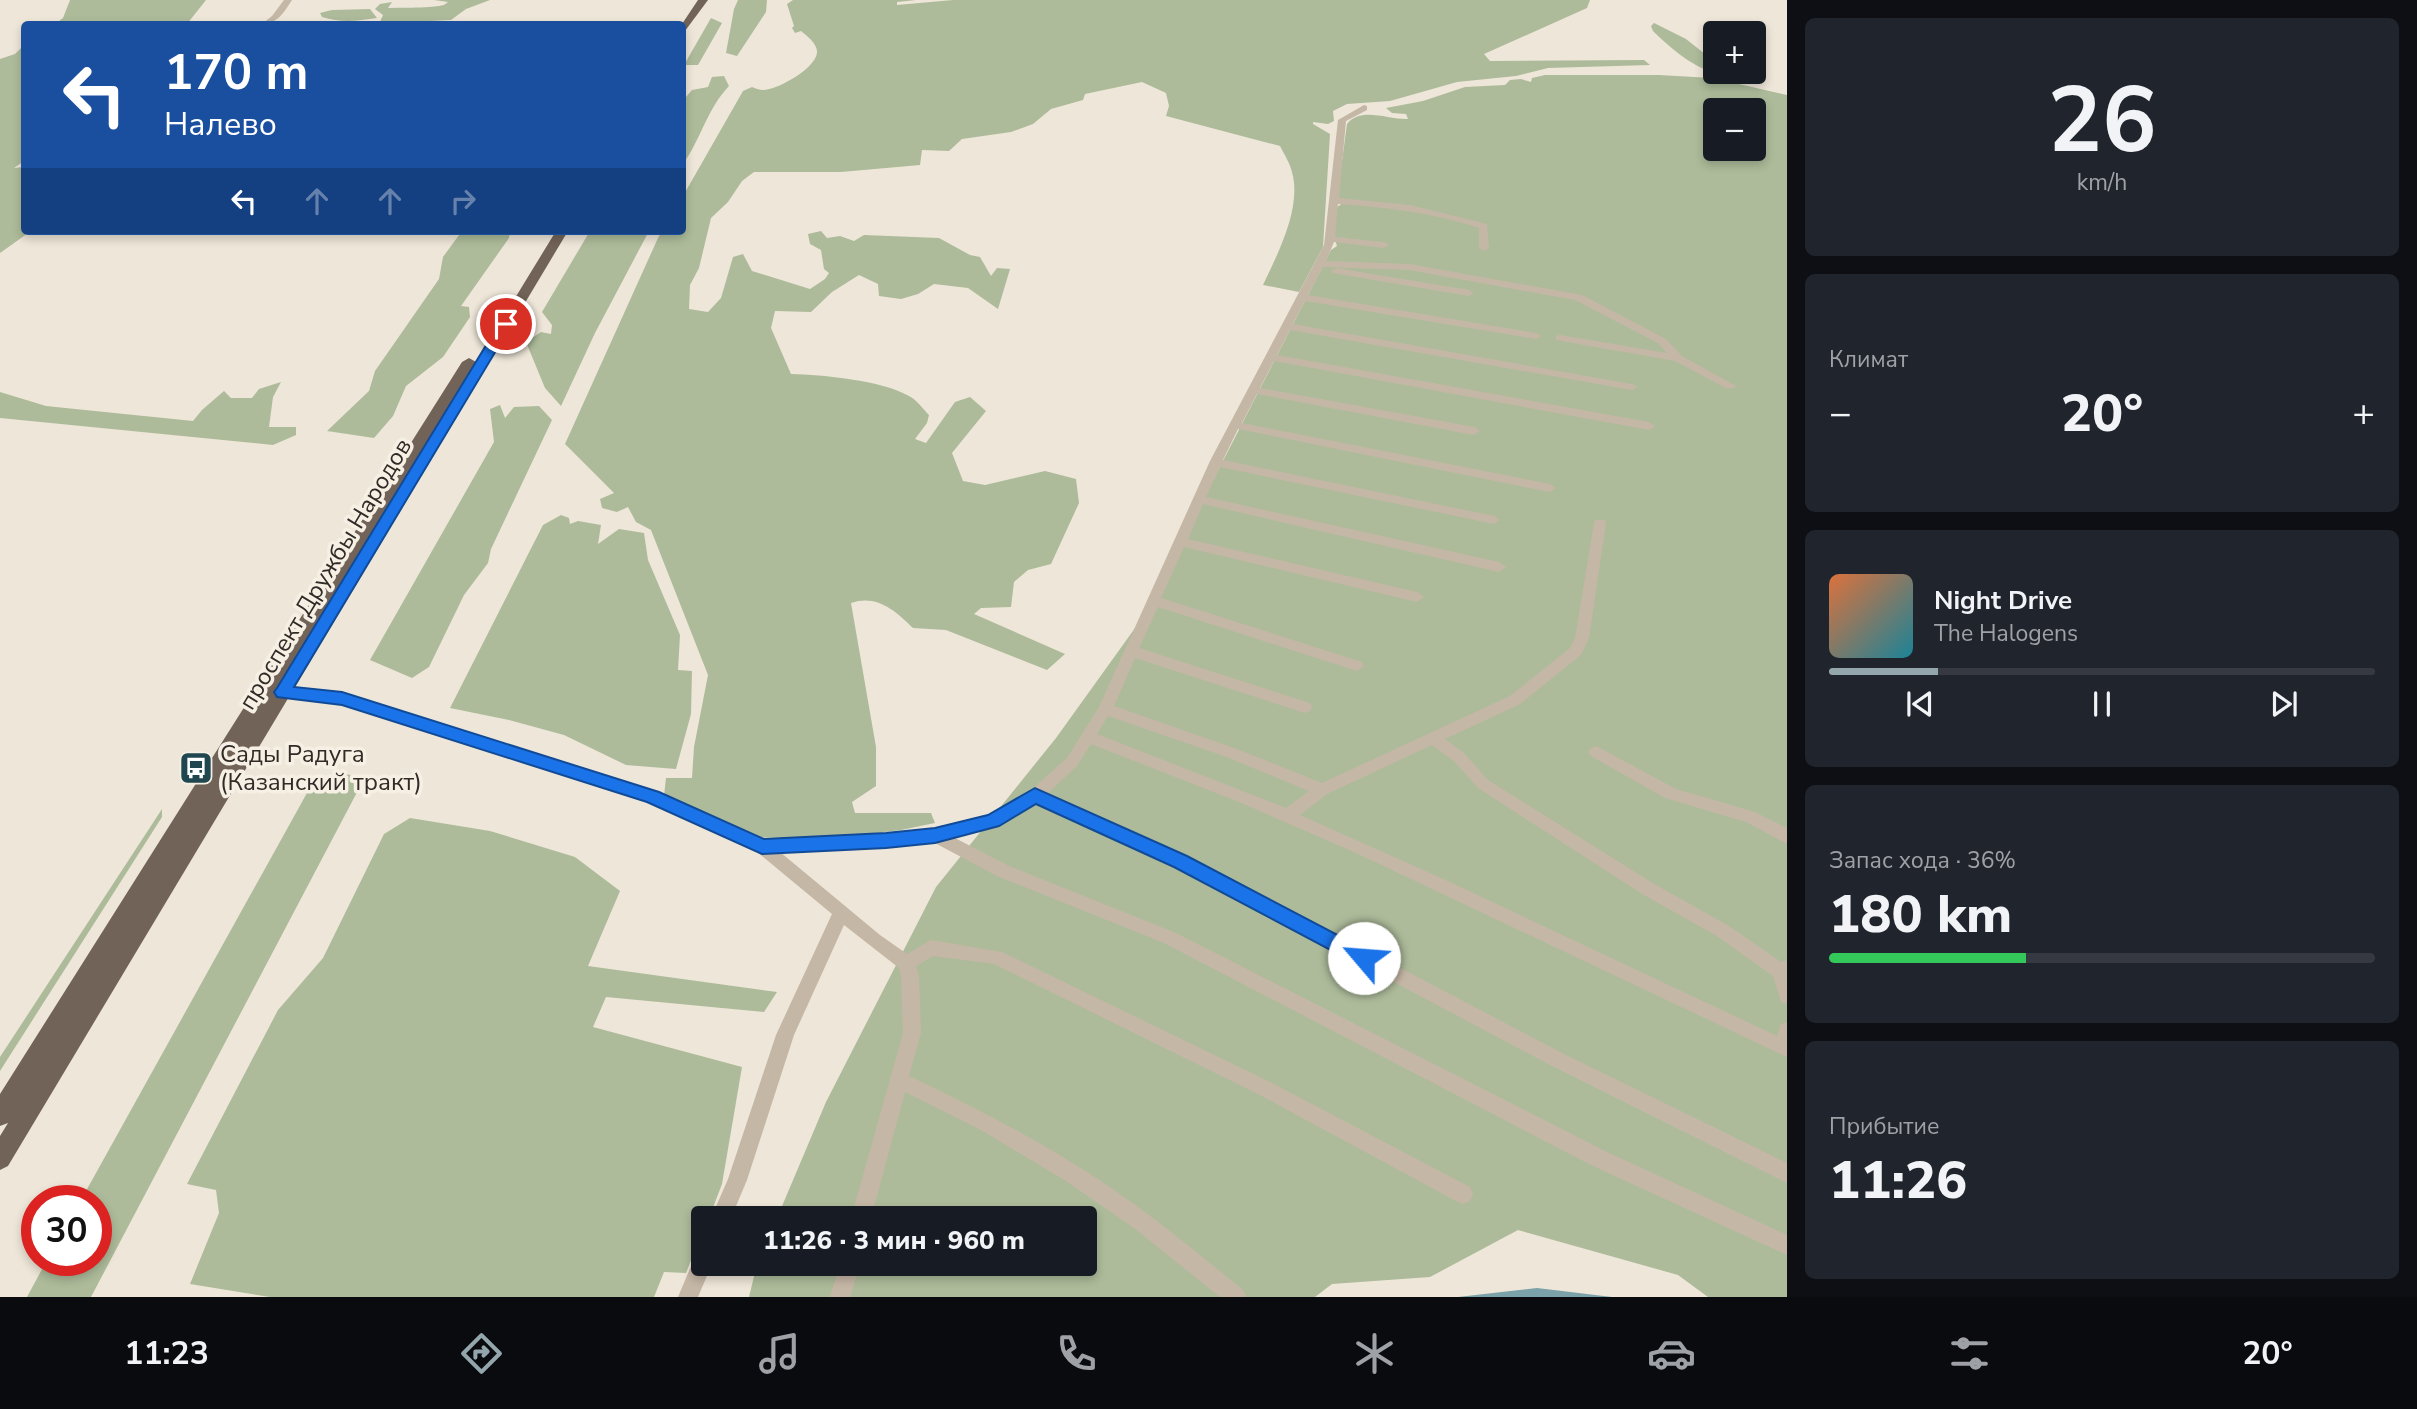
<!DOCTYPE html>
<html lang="ru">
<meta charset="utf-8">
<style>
:root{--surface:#171b24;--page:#20242c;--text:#f1f3f6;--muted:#9ea1a6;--line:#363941;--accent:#93a6ab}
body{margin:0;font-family:"Nunito Sans",sans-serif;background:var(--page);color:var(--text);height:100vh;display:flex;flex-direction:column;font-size:26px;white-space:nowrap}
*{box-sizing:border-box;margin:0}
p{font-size:23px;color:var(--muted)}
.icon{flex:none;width:38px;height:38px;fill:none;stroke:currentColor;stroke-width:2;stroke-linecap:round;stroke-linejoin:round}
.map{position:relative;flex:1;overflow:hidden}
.details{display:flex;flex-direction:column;gap:18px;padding:18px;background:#0d0f14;width:630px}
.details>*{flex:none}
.hud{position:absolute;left:21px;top:21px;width:665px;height:214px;border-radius:7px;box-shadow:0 4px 10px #0003;background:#1a4fa0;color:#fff;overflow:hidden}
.buttons{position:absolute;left:1703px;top:21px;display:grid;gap:14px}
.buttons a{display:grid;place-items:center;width:63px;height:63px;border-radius:7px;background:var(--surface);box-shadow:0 4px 10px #0003;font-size:35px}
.speed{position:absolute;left:21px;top:1185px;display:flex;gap:14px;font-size:35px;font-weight:700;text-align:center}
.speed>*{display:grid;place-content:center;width:91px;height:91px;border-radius:50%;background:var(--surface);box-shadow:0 4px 10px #0003;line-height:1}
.speed .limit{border:10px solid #d22;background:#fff;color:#111}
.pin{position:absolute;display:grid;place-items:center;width:60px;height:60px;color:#fff;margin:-30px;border:4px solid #fff;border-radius:50%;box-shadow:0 2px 7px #0007}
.me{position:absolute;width:77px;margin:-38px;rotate:297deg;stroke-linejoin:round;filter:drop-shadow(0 0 5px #0008)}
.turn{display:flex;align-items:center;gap:24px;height:147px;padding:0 28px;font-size:32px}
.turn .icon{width:91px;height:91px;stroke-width:2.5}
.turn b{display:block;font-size:49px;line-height:60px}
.lanes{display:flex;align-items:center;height:66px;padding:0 28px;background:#0003;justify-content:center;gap:35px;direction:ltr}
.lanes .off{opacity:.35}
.big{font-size:52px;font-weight:800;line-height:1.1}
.details .widget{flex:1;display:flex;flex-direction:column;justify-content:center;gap:10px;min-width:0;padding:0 24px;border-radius:10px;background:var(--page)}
.details .dial{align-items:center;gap:0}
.dial b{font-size:91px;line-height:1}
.song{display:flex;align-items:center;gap:21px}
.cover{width:84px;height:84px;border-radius:10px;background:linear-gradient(135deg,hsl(20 70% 55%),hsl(190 70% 35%))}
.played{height:7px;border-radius:4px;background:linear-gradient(90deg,var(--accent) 20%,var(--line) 20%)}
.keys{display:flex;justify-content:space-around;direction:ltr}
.heat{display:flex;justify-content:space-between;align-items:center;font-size:38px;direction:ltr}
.charge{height:10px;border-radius:5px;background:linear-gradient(90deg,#34c759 36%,var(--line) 0)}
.trip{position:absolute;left:691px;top:1206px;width:406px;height:70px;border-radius:7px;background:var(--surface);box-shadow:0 4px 10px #0003;font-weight:800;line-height:70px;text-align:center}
.tabs{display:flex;height:112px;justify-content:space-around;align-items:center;background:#090b0e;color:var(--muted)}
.tabs .icon{width:49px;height:49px}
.tabs .active{color:var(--accent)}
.tabs b{font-size:32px;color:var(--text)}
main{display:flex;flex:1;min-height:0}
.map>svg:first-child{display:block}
.green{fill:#adbb9a;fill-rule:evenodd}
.water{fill:#7aa2a8}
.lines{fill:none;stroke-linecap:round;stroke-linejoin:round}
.minor{fill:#c5b7a6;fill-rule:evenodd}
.major{fill:#726358;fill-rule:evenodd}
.route{fill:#1a73e8;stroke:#114b97;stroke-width:2}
.labels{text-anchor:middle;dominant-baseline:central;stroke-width:7;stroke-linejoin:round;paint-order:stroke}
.street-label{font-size:24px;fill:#312a26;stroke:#f6f0e4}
.poi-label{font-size:24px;fill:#312a26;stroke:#f6f0e4;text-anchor:start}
</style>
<main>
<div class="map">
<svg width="1787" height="1297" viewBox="0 0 1787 1297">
<rect width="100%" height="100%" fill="#eee6d8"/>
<!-- green -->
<g class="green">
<polygon points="70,0 206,0 187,24 55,24 63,18"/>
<path d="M434,0h56l-24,9 -15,11 -21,1 -2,3h-49l4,-9 -8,-6 5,-5 12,-2 -4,6c20,-1 36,1 56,-3l4,-3z"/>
<polygon points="738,0 767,0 766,12 737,56 726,53 734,9"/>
<path d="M793,0h123l-19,2v3l56,-5h637l-3,8 -103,46 6,7 154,-1 6,5 -102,3 -32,8 -59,6 -67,19 -43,3 -14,7 1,10 -6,3 -15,-2v2l17,10 -7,113 -24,45 -36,-7c15,-32 39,-77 29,-113 -2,-9 -8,-18 -12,-26l-114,-30 3,-10 -3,-13 -24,-11 -57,12 -2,6 -32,9 -18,15 -22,8 -49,7 -13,12 -27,-1 -2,15 -79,7h-87l-12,9 -14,21 -17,16 -12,50 -9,17 -1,24 19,3 13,-14 12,-41 10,-3 9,17 58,18 15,-10 4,-6 -5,-4 -3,-19 -11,-6 -2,-10 13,-3 6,7 13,-2 14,5 10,-6 75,3 31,17 10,2 11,19 6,-8 13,1 -12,40 -30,-21 -34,-4 -16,10 -17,5 -22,-3 -1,-12 -19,-9 -27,17 -21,20 -36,-1 -4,17 20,46c32,1 90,6 118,22 8,4 14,13 20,19l-2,8 -12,16 11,4 29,-41 15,-5 16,14 -34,42 11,28 22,4 60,-14 31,8 3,24 -28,61 -23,6 -14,12 -3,25 -30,1 -7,6 91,40 -18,16 -101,-40 -33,-2c-18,-18 -37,-34 -62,-25l25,144v39l-24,16 3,11h76l4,10 -34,7 -76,9 -69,-2 -92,-41 2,-18h26l2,-31 14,-72 -57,-145 -15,-8 -8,-15 -11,5 -15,-4 -2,-9 14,-6 -49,-49 93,-206 4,-7h20l1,-35 60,-105 9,-4c3,1 7,3 11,3 14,0 52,-21 54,-37 1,-9 -10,-17 -16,-22l-6,2 -3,-5 2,-2 -7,-22z"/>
<path d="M370,9l7,9c-20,3 -36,5 -55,-1l-2,-4 12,-3z"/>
<polygon points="711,18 722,23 698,65 684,65"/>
<path d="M1654,23l32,16 29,23v10h9c-21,5 -56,-26 -71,-41l-2,-5z"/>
<polygon points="24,45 24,161 14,168 24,167 24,231 31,231 0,253 0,59 15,54"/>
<path d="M1708,74l18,1 13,9 48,11v1202h-79l-30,-22 -160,-45 -88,47 -98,7 -17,13h-566l8,-33h328v-46h-308l49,-116 110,-215 120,-149 87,-121 188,-367 6,-4 -3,-9 3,-30 6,-4 -6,-4 10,-75c14,-18 42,-4 61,-5l-2,-5 -14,-1 -6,-5 37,-7 42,-14 40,-2 5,-5 11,-1 10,3 1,-4 13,-3h114l53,3zM1715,110h39v39h-39z"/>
<path d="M724,76l5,10c-22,23 -28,53 -46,78v-50l3,-2v-15l6,-7 16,-3 4,-10z"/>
<polygon points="462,231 510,231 509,238 461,306 469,307 470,317 443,357 406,386 393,416 374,438 327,431 369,391 375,371 439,279 443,257"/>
<polygon points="590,231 649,231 595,333 561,406 545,388 526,342 541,332 551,334 552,325 542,312"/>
<polygon points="281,382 273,397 269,427 296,427 296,435 273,445 0,418 0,392 46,406 193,421 202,410 224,391 231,398 252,398 259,389"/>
<polygon points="500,405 505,418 514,407 539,406 552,420 491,549 488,563 464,595 429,667 412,678 370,660 494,442 490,409"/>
<polygon points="561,515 569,518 570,524 578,521 601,525 598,544 619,529 644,533 648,560 680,635 678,670 692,671 691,714 676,769 626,765 564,735 509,720 450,708 543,525"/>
<polygon points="339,772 364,779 91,1297 27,1297 47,1260 96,1260 96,1200 81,1200 307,793"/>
<polygon points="162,809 162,817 0,1071 0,1057"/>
<polygon points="410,818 490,831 575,857 620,891 588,966 777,992 764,1012 606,997 593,1027 742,1067 722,1184 709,1218 704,1218 703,1230 686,1273 664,1272 654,1297 270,1297 190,1284 219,1213 216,1190 187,1184 278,1010 323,958 384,834"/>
</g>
<!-- water -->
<polygon class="water" points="1537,1288 1612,1297 1458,1297"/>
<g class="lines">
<!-- minor -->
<g class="minor">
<path d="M284,0h8c-8,12 -14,24 -30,24l10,-8z"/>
<path d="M1364,105l3,1v4l-21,11 -7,77 71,7 77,19 2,24 -5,3 -5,-3v-20c-46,-15 -93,-21 -141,-24l-3,33 49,5 5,3 -5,3 -50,-6 -8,19 83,3 173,31 84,44 16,17 54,30 -2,2h-8l-51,-27 -119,-21v-4l4,-1 107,18 -9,-10 -83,-43 -166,-30 -86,-3 -15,28 228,38 5,3 -5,3 -231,-38 -12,23 339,60 6,3 -6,3 -342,-60 -13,25 372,67 6,4 -6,4 -375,-69 -14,27 214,39 6,4 -6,4 -217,-41 -15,29 308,61 6,4 -6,4 -312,-63 -15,31 271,56 6,4 -6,4 -274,-57 -14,30 293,65 7,5 -7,5 -296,-68 -15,35 229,53 7,5 -7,5 -233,-55 -23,51 201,64 2,4 -7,5 -199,-64 -19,41 171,55 2,4 -2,4 -5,2 -170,-55 -21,48 120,42 88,35 188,-87 60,-48 5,-10 19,-115 1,-3h10l1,3 -17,115 -8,17 -61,49 -75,35 20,15 23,26 168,105 73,41 52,36 6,-2v44l-6,-2 -8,-26 -56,-40 -73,-41 -166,-107 -23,-26 -23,-17 -105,49 -27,21 152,68 325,153 4,-12 6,-2v35l-433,-205 -115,-50 -148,-58 -14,22 -30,28 140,62 379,199 221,108v20l-233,-116 -379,-201 -139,-64 -37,24 -46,11 56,29 167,67 431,219 180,83v20l-194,-89 -429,-223 -167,-67 -64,-34 -47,6 -106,4 100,83 27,19 24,-14 71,12 268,130 200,105 3,7 -3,7 -7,3 -7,-3 -198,-107 -264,-130 -61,-8 -17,10 3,10 2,57 -12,43c68,32 135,67 198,109 47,32 92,69 136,105l3,7h-26l-86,-69 -68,-47 -85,-51 -76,-38 -34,126h-20l52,-185 -2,-57 -2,-8 -55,-43 -50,110 -47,145 -16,38h-20l17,-39 48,-144 56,-121 -76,-63 -108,-49 -306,-99 -68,-7 -5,-1 -2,-4 2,-4 5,-1 73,8 311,99 105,46 123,-5 49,-6 54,-12 41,-25 37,-33 32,-51 111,-246 114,-216 14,-125zM1108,716l116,40 85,35 -23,17 -189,-74z"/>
<polygon points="1336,268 1469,290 1474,293 1469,296 1332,273 1331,271"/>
<polygon points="1596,746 1676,789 1755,812 1787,828 1787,844 1746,822 1665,798 1591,756 1588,752 1591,748"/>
<polygon points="704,1249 704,1264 712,1264 698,1297 678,1297 697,1252"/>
<polygon points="840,1264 860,1264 850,1297 830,1297"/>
</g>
<!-- major -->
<g class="major">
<polygon points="698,0 708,0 682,35 682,24"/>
<polygon points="556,231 568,231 8,1166 0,1170 0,1136 8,1123 0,1126 0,1094 462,362 469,358 476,362"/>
</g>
</g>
<!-- route -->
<polygon class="route" points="506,321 512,324 294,687 342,692 659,792 764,839 886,833 935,828 988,815 1035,788 1187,856 1370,952 1373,958 1370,964 1364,967 1357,964 1174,867 1036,804 999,826 935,843 886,848 762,854 647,802 342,705 277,697 274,692 277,688 499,324"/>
<!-- icons -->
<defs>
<symbol id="bus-square" viewBox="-11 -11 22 22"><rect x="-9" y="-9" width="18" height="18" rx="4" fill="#20474f" stroke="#f6f0e4"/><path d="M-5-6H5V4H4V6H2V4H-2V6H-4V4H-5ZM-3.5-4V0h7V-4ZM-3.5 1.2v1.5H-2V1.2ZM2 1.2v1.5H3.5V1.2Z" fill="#fff"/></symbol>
</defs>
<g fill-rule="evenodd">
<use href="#bus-square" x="177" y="749" width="38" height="38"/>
</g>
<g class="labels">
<!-- street labels -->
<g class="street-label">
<text transform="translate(325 574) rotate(-59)">проспект Дружбы Народов</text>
</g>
<!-- poi labels -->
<g class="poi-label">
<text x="220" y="754">Сады Радуга<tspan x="220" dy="28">(Казанский тракт)</tspan></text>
</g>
</g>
</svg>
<div class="buttons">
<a>+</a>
<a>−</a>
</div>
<div class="speed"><div class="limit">30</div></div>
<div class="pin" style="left:506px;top:324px;background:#d93025"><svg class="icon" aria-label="arrive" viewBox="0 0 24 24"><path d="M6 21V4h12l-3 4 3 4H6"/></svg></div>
<svg class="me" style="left:1364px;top:958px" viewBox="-20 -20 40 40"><circle r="19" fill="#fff"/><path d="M0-13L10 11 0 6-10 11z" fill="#1a73e8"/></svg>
<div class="trip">11:26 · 3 мин · 960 m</div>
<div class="hud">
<div class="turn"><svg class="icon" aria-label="left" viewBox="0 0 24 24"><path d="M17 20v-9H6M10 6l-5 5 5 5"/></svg><div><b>170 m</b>Налево</div></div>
<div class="lanes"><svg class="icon" aria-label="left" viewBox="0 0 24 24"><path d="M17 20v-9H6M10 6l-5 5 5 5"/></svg><svg class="icon off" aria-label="ahead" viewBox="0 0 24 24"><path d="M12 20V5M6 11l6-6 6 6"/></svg><svg class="icon off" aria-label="ahead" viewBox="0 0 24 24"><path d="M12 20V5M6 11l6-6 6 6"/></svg><svg class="icon off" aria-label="right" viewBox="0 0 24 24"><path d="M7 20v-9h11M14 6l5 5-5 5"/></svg></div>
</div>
</div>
<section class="details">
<div class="widget dial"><b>26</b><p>km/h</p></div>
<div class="widget"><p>Климат</p>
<div class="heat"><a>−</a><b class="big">20°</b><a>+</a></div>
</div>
<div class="widget">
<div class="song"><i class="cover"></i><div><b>Night Drive</b><p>The Halogens</p></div></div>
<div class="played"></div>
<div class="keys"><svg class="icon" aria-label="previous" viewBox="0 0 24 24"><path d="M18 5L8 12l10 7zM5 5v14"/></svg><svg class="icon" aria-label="pause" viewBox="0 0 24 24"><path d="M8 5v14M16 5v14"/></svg><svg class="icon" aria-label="next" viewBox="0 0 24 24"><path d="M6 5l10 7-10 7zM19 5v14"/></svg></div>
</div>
<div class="widget"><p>Запас хода · 36%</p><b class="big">180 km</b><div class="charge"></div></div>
<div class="widget"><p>Прибытие</p><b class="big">11:26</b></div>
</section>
</main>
<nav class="tabs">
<b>11:23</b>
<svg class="icon active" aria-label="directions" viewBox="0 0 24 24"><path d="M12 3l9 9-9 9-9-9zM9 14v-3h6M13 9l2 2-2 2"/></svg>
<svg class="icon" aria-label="music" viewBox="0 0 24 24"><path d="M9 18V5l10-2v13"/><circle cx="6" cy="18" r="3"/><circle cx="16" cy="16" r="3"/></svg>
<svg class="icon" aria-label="phone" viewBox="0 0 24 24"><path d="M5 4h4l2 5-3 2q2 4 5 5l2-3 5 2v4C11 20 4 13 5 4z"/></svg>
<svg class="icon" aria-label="climate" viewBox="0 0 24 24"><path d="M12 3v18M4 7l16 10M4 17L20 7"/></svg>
<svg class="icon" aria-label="car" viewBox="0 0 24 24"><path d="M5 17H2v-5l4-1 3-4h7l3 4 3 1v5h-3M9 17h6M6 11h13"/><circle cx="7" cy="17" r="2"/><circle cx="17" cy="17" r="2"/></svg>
<svg class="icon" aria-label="filters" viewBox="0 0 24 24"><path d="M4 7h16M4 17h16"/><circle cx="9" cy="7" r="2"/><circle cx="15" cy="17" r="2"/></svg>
<b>20°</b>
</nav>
